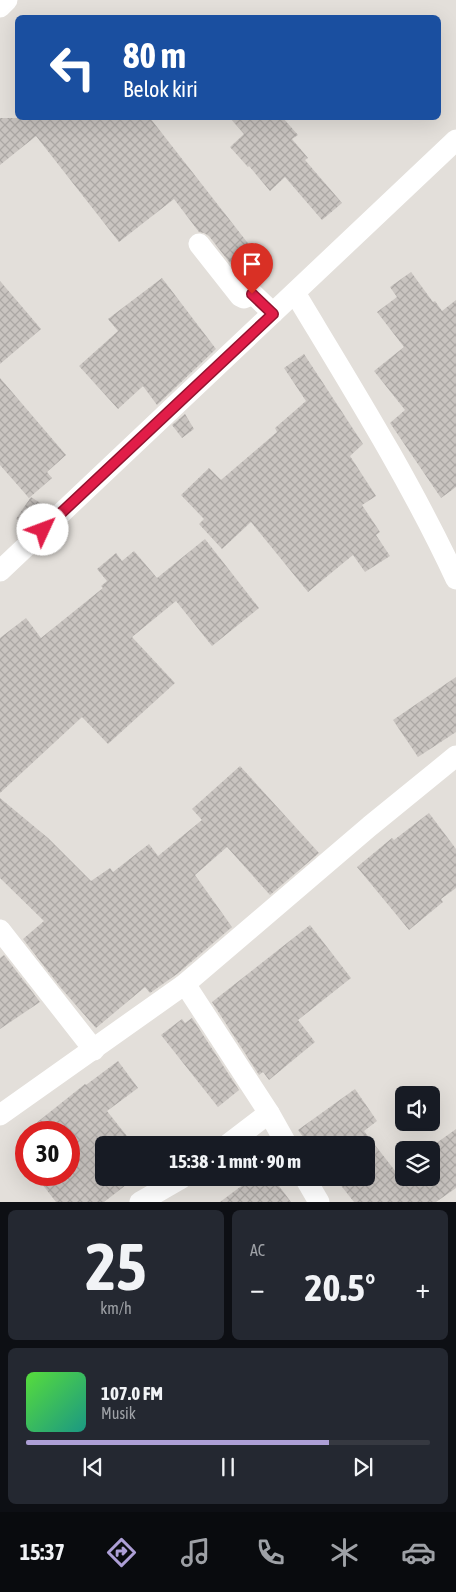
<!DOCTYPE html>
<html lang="id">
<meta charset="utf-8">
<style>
:root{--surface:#171b24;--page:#242831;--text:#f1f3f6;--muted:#9ea1a6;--line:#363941;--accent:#ad9fd6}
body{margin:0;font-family:"Asap Condensed",sans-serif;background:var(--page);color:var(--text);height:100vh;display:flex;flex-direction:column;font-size:19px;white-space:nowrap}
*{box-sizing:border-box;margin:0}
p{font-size:16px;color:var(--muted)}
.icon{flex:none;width:28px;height:28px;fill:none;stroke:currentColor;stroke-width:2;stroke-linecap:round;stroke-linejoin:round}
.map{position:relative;height:1202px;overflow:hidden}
.sheet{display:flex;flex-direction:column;gap:8px;padding:8px;background:#0d0f14;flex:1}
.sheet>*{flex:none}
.hud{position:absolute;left:15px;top:15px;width:426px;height:105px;border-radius:8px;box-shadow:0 5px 20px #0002;background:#1a4fa0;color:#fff;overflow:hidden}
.tools{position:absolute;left:395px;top:1086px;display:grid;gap:10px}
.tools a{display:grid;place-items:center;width:45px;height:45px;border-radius:8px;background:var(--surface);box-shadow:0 5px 20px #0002;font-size:25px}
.speed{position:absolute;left:15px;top:1121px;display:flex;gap:10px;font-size:25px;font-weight:700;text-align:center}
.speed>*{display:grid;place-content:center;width:65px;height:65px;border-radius:50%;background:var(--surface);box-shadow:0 5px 20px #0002;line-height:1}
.speed .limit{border:8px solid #d22;background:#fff;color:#111}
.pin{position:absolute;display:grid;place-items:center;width:42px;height:42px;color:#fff;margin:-51px -21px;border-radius:50% 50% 50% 0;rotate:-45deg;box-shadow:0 0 5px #0007}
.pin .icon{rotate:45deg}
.me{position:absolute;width:55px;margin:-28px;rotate:47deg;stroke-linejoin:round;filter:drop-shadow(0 0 4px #0008)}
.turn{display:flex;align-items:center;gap:18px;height:105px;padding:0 25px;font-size:22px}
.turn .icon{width:65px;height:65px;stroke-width:2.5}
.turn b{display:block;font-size:35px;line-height:42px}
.big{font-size:38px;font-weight:700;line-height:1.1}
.sheet .tile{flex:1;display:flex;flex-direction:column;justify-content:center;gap:8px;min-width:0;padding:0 18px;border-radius:8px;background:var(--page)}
.sheet .dial{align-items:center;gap:0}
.dial b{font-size:65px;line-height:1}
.song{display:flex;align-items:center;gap:15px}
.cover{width:60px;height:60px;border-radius:8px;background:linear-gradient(135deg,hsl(110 70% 55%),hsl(170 70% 35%))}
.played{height:5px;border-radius:2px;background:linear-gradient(90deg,var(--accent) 75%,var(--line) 75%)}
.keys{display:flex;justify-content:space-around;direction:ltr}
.heat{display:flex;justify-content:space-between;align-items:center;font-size:28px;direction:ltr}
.sheet .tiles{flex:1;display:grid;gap:8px;grid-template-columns:1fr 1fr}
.tile:last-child{grid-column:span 2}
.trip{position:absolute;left:95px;top:1136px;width:280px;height:50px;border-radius:8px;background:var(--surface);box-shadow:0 5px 20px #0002;font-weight:700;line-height:50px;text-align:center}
.dock{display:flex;height:80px;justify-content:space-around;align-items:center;background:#090b0e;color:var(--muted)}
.dock .icon{width:35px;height:35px}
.dock .on{color:var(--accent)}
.dock b{font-size:22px;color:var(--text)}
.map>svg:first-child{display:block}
.building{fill:url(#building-cross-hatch)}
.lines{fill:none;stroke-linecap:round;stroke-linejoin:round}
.minor{stroke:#fff;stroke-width:21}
.route-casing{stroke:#92132f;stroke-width:12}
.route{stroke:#e11d48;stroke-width:9}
</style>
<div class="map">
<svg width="456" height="1202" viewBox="0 0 456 1202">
<defs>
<pattern id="building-cross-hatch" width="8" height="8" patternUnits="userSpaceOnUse" patternTransform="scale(1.25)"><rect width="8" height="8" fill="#c9c4c0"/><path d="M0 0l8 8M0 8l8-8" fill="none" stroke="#aba7a4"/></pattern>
</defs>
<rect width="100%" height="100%" fill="#e3dfda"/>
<!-- building -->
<g class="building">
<polygon points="0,118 150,118 261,260 240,276 209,236 204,233 199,232 174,199 119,242 36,136 0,165"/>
<polygon points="230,118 283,118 298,135 292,139 308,158 305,160 342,203 322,220 285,177 270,191 249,166 248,167 230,147 244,134"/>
<polygon points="411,272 433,302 435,301 442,311 456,300 456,487 441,498 390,423 405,410 374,371 404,347 377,312 397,297 390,287"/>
<polygon points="162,278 216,349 157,405 143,386 118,409 79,366 118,331 108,319"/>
<polygon points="0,281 41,329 0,364"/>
<polygon points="304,354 363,444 350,456 376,496 362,505 380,532 376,535 390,556 365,572 353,555 308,592 251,522 222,549 199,524 204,519 181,495 209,468 221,480 277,432 275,428 306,401 284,368"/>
<polygon points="0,378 66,455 47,472 52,478 29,498 0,465"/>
<polygon points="185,414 194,429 182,438 172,425"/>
<polygon points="31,497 48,508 28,527 16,519"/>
<polygon points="205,539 259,608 212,646 176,601 132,637 175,683 108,744 82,717 0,793 0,638 26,618 41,638 103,588 101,586 107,581 97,569 116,553 122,561 134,551 157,578"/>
<polygon points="456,677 456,732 418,757 393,720"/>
<polygon points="240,766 319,853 270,895 227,847 195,875 232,927 177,974 150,993 145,987 96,1028 61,988 23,939 44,921 0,878 0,798 48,838 91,881 110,868 113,872 149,844 158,856 202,820 192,809"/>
<polygon points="429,813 456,849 456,888 441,899 443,902 409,930 357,867 392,838 394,840"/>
<polygon points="310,925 351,978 298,1020 315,1042 269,1080 263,1072 259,1075 212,1002"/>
<polygon points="4,955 40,1002 0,1029 0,958"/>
<polygon points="192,1018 239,1090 218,1107 161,1035 182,1019 185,1023"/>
<polygon points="118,1061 138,1088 107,1111 134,1145 104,1145 104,1178 135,1178 104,1202 56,1202 35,1175 69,1175 69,1132 25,1132 85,1084 86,1085"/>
<polygon points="355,1089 377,1121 364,1131 396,1172 404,1166 404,1178 431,1178 431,1150 427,1150 456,1129 456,1188 436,1202 354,1202 335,1178 366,1178 366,1145 309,1145 298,1130"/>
<polygon points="252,1178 273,1178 291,1202 220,1202"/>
</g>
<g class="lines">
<!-- minor -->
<g class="minor">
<polyline points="0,7 7,0"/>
<polyline points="199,244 240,296 244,298 253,294 273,313"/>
<path d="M295,293c56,93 115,187 161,286"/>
<polyline points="0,571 456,140"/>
<polyline points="0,930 94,1050"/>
<polyline points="185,984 269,1113 227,1145"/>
<polyline points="269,1113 287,1145"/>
<polyline points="0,1115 185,984 370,826 456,756"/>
<polyline points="305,1178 319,1202"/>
<polyline points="140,1202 182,1178"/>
</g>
</g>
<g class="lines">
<defs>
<polyline id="route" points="43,530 273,314 252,294"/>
</defs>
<!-- route casing -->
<use href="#route" class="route-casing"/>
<!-- route -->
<use href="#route" class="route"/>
</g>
</svg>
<div class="tools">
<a><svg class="icon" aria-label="sound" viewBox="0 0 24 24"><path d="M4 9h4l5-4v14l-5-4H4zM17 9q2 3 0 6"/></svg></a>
<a><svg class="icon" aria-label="layers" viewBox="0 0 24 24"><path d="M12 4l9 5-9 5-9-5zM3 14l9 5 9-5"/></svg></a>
</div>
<div class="speed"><div class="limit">30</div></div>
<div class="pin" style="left:252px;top:294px;background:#d93025"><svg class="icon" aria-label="arrive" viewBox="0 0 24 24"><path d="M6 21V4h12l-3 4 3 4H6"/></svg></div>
<svg class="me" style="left:43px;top:530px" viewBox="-20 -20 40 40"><circle r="19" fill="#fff"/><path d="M0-13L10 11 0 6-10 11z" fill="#e11d48"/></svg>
<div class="trip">15:38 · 1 mnt · 90 m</div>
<div class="hud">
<div class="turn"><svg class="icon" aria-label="left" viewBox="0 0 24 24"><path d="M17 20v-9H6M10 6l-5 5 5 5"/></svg><div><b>80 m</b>Belok kiri</div></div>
</div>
</div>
<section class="sheet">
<div class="tiles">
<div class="tile dial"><b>25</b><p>km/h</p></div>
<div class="tile"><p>AC</p>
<div class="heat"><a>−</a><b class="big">20.5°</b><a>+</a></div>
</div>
<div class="tile">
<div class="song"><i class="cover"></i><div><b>107.0 FM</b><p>Musik</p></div></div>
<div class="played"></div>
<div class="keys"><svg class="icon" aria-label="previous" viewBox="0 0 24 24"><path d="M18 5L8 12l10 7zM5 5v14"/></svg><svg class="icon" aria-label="pause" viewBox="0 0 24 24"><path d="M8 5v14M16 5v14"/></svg><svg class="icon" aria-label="next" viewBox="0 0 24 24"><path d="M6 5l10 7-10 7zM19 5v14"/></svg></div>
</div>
</div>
</section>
<nav class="dock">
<b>15:37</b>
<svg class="icon on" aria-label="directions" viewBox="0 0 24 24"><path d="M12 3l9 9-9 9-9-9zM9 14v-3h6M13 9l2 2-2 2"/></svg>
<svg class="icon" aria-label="music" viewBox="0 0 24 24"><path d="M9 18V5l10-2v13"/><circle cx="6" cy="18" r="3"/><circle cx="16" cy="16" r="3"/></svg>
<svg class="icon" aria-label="phone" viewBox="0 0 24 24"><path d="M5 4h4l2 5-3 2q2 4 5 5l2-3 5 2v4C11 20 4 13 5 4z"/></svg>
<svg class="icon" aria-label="climate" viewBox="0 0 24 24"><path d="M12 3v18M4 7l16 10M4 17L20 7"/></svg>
<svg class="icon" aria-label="car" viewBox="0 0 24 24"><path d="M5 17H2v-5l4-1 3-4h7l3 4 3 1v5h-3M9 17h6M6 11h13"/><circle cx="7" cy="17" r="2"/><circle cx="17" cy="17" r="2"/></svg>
</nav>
